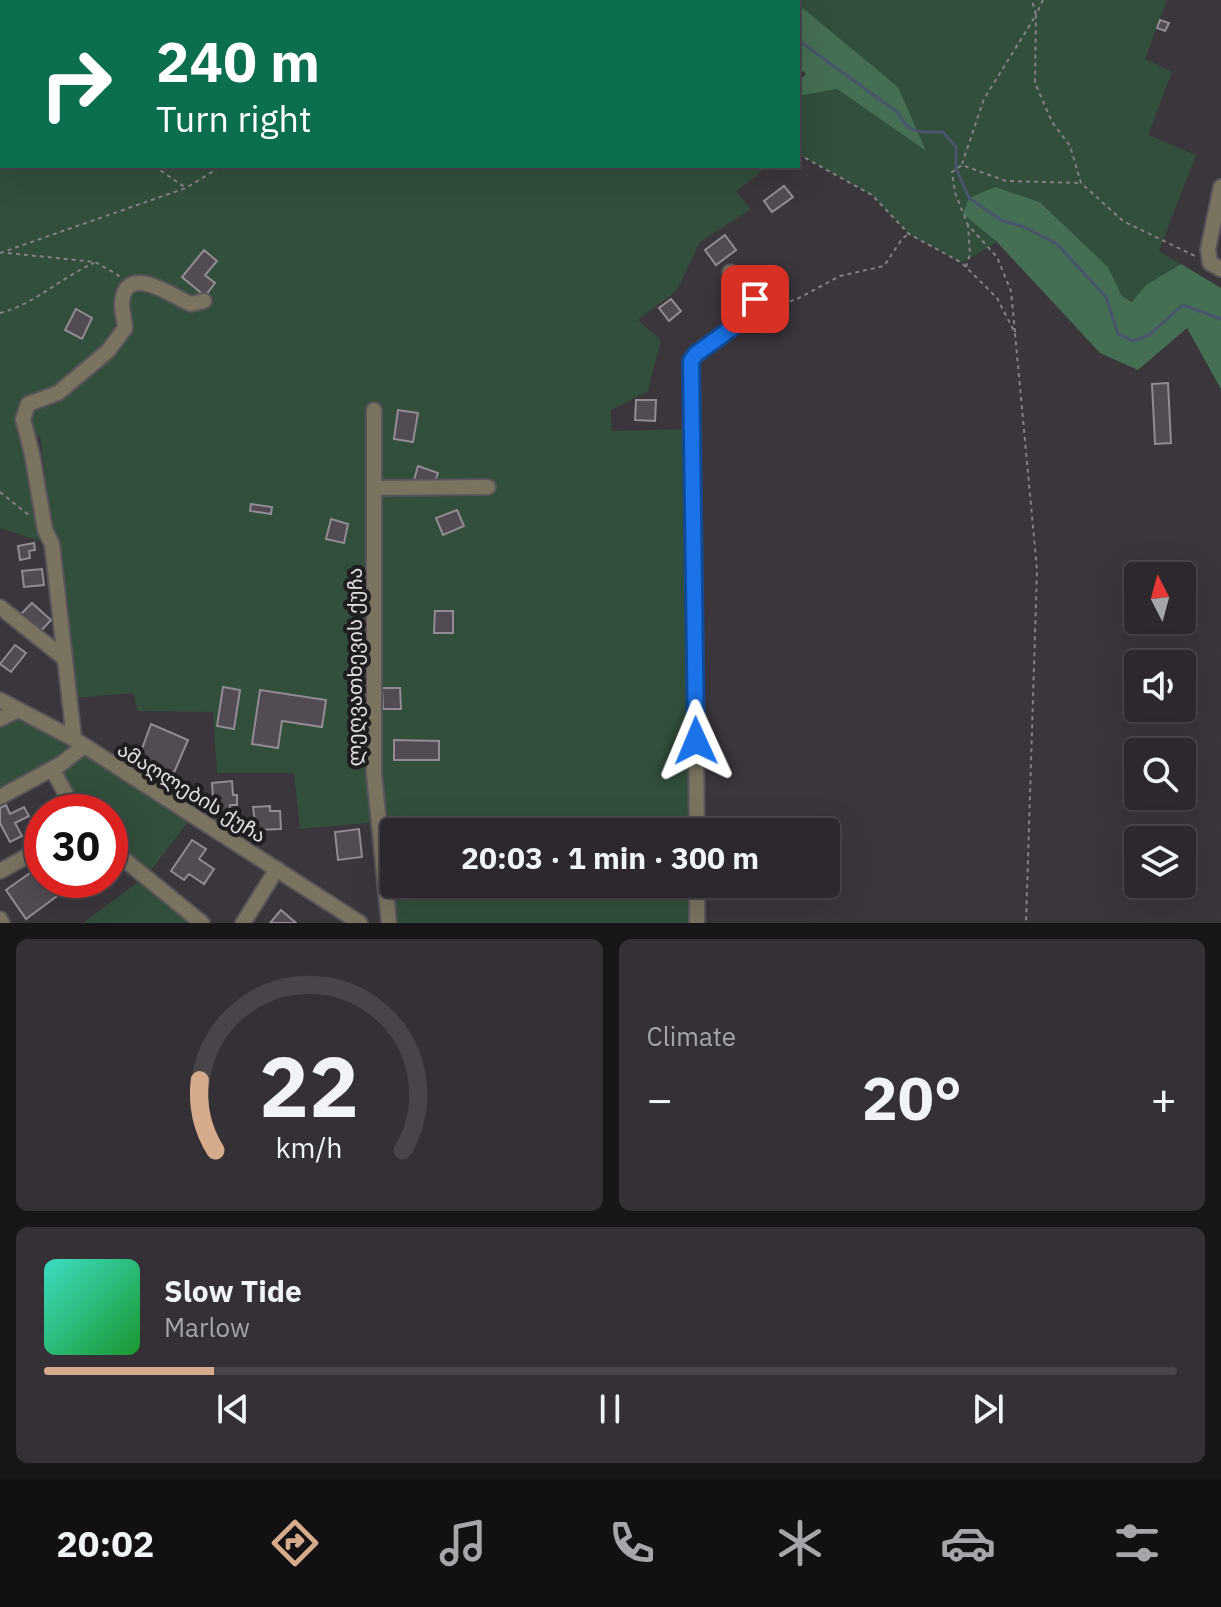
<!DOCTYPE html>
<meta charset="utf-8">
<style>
:root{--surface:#2c282d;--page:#343035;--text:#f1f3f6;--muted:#a6a6aa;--line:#484449;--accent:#d6ab8b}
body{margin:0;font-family:"IBM Plex Sans","Noto Sans Georgian",sans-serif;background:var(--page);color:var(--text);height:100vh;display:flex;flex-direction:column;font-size:30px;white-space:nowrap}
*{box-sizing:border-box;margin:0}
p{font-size:26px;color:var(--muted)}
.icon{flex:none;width:44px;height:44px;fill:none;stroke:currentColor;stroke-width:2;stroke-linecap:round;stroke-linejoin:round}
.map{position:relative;height:923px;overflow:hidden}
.sheet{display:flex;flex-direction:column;gap:16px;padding:16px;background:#181619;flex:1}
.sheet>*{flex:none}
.guide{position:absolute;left:0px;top:0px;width:800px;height:168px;box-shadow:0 8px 32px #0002,0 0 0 2px var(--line);background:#0b6e4f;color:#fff;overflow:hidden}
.needle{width:52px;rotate:354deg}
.fabs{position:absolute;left:1124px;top:562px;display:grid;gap:16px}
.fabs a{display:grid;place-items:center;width:72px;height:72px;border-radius:8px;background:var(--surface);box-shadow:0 8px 32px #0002,0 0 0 2px var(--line);font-size:40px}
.speed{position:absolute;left:24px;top:794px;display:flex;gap:16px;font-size:40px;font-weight:700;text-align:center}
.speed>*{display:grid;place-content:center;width:104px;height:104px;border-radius:50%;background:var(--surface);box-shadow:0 8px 32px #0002,0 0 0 2px var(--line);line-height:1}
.speed .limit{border:12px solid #d22;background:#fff;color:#111}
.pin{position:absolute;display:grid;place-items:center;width:68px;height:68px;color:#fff;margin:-34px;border-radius:16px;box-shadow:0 4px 12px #0006}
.me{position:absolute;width:88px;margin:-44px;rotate:359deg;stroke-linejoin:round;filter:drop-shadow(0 0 6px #0008)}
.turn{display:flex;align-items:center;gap:28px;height:168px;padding:0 24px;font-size:36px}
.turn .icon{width:104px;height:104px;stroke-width:2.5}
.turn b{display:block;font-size:56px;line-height:68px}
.big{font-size:60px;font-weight:700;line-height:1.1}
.sheet .widget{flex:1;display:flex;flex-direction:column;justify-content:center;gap:12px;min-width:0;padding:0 28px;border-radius:12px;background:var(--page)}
.sheet .dial{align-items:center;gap:0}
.dial svg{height:208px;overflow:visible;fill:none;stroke:var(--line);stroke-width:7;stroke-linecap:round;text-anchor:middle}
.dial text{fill:var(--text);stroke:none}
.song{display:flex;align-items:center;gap:24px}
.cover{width:96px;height:96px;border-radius:12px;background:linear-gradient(135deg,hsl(170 70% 55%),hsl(130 70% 35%))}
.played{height:8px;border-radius:4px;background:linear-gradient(90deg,var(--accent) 15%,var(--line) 15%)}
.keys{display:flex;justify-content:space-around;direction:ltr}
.heat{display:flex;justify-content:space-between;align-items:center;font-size:44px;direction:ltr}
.sheet .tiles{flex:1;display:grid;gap:16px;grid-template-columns:1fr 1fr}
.widget:last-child{grid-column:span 2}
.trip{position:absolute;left:380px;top:818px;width:460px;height:80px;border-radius:8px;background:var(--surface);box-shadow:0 8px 32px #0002,0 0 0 2px var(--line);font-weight:700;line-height:80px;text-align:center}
.menu{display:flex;height:128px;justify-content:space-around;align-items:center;background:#121012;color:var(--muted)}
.menu .icon{width:56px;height:56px}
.menu .active{color:var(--accent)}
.menu b{font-size:36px;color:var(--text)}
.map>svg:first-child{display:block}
.green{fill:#324f3b}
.forest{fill:#456f53}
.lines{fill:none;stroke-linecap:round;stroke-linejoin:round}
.stream{stroke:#4a546d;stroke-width:3}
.building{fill:#524b52;stroke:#928b93;stroke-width:2}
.minor-casing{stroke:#59545a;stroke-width:18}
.path{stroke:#858086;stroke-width:2;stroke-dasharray:4 4;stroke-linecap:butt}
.minor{stroke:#7a7360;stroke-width:14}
.route-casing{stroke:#114b97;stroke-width:20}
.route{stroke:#1a73e8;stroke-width:14}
.labels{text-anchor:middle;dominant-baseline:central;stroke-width:8;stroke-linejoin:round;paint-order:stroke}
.street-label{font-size:20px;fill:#e3dfe4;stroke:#201d21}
</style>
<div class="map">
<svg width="1221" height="923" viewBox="0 0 1221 923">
<rect width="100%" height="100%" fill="#3b353c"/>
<!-- green -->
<g class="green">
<polygon points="0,0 487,0 2,2 2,166 768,166 736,192 751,209 700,242 677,290 638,320 661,340 648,391 611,410 612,431 687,429 691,832 394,832 394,884 692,884 692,923 389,923 379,822 300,829 294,773 217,773 213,712 138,711 133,693 73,698 40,436 37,437 49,544 0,528"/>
<polygon points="793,0 1167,0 1145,59 1172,72 1148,135 1196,155 1159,251 1181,264 1146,285 1133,302 1122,296 1108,267 1041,202 995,188 963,214 997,242 962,263 909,234 872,195 798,154 798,96 837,89 924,150 898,87"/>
<polygon points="18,710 193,815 146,877 202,923 83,923 145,877 110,848 110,812 76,812 52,770 0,797 0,719"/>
</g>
<!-- forest -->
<g class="forest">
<polygon points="631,0 793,0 796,2 630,2"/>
<polygon points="798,4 898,87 926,151 837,89 798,96 798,81 806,74 798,67"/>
<polygon points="995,187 1040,202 1108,267 1122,296 1132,302 1146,285 1181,264 1221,288 1221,389 1187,328 1138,370 1100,353 997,242 963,214 969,198"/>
</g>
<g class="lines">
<!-- stream -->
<g class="stream">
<polyline points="753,0 756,2"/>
<path d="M798,40l99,72c13,23 21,20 46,20l13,15v21l13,30 32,22 23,7 33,17 49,53 12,37 15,7 16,-6 34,-30 38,14"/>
</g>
</g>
<!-- building -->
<g class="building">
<polygon points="1160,20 1169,23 1165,31 1157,28"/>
<polygon points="784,186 793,197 772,212 764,201"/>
<polygon points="725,235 736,250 716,265 705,250"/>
<polygon points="204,250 217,261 205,275 215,283 205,296 182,277"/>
<polygon points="671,299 681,311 669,321 659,308"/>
<polygon points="76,309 92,318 82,339 65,330"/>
<polygon points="1168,383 1171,443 1155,444 1152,384"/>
<polygon points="636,400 656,400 655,421 635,420"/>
<polygon points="398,410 418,413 413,442 394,439"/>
<polygon points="418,466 438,473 433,487 414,480"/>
<polygon points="251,504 272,507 271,514 250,511"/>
<polygon points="457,510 464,526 443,535 436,518"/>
<polygon points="331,519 348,524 344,543 326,539"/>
<polygon points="34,543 35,550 29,551 30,558 20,560 18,546"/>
<polygon points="42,569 44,585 24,587 22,571"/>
<polygon points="32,603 51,620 37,635 18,617"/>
<polygon points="435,611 453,611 453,633 434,633"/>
<polygon points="15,645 26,653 11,672 0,664"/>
<polygon points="223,687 240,690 234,729 217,726"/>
<polygon points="382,688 400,688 401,709 383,709"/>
<polygon points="260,690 326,700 322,727 282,721 278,748 252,744"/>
<polygon points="151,724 188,740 173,775 138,760"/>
<polygon points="394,740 439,741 439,760 394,760"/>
<polygon points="232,781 233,795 237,795 237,805 230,805 230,810 214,812 212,783"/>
<polygon points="6,805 10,814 24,807 29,816 15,823 22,836 10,842 0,823 0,808"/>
<polygon points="270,806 270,811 280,811 281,829 256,830 253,807"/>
<polygon points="359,829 362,857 338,860 335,832"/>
<polygon points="192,840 206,849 199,859 214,869 204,884 189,874 184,880 171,871"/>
<polygon points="37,868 42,880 46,880 57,896 26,919 6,890"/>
<polygon points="281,910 296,923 270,923"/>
</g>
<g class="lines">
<defs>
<g id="minor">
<polyline points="1221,187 1208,249 1210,263 1221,269"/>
<polyline points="374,410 374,774 389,923"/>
<polyline points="374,488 488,487"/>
<polyline points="0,607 64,658"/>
<polyline points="0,700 74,739 360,923"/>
<polyline points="0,719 18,710"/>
<path d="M74,739l-22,-195 -7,-14 -13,-76 -9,-35 5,-15 30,-11 50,-42 17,-23c0,-8 -4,-18 -3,-26 4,-40 50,-6 69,2l13,-3"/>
<polyline points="52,769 76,812"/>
<polyline points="0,797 61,764 84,746"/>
<path d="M697,832l-6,-471 5,-7 58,-42c6,-17 -13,-29 -24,-40"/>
<polyline points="110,848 202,923"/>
<polyline points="0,871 42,848"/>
<polyline points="697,884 697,923"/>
<polyline points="0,919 2,923"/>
<polyline points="243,923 277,869"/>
</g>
</defs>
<!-- minor casing -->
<use href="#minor" class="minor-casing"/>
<!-- path -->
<g class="path">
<polyline points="290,0 294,2"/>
<polyline points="1043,0 1036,15 1035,83 1052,122 1070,146 1081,183 1123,221 1197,257"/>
<polyline points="0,57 2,59"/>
<polyline points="798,154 872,195 909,234 962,263 997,298 1015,333 1037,570 1026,923"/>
<polyline points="962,164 984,99 1036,15 1032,0"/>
<polyline points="154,166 186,188"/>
<polyline points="0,253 186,188 222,166"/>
<polyline points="8,253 95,262 118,275 120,279"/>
<polyline points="966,267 970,254 968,226"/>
<polyline points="767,309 797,299 840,276 884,266 902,239 907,235"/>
<path d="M0,313c35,-9 60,-35 94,-50"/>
<polyline points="1015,332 1011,291 997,257 968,225 955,193 952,172 962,165 1006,181 1080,183"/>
<polyline points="0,492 30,516"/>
</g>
<!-- minor -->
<use href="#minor" class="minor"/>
</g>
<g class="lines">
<defs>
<polyline id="route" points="696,741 691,361 696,354 754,312 756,305 755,299"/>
</defs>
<!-- route casing -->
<use href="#route" class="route-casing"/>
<!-- route -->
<use href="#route" class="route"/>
</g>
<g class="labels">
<!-- street labels -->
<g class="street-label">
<text transform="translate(354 667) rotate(-90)">ლეღვათხევის ქუჩა</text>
<text transform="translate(192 792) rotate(32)">ამაღლების ქუჩა</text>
</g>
</g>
</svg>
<div class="fabs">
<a><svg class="needle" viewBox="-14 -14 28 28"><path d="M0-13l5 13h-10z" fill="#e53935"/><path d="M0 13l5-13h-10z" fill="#a6a6aa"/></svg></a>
<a><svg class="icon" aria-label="sound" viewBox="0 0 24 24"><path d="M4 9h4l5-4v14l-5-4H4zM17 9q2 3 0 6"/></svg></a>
<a><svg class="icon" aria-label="search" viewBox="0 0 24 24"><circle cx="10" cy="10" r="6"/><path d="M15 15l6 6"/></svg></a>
<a><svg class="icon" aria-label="layers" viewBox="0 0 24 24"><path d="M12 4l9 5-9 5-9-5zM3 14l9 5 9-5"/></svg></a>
</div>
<div class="speed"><div class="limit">30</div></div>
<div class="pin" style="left:755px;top:299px;background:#d93025"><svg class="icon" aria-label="arrive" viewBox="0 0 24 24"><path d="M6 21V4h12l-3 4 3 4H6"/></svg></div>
<svg class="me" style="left:696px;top:741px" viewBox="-20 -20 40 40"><path d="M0-17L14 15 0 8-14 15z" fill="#1a73e8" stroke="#fff" stroke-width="4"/></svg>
<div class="trip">20:03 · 1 min · 300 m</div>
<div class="guide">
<div class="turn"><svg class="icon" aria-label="right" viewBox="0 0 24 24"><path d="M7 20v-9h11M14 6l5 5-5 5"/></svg><div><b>240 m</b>Turn right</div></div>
</div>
</div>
<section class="sheet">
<div class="tiles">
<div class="widget dial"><svg viewBox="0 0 100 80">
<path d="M14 69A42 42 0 1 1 86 69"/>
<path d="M14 69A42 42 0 0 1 8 42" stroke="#d6ab8b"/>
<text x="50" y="56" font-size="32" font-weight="700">22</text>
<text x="50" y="72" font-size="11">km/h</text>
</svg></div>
<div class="widget"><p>Climate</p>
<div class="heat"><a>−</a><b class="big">20°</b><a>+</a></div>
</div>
<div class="widget">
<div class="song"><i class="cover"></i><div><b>Slow Tide</b><p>Marlow</p></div></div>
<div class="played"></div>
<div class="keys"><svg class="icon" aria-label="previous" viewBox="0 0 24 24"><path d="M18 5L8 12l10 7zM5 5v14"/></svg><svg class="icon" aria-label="pause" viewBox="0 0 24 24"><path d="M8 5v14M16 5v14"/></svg><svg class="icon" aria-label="next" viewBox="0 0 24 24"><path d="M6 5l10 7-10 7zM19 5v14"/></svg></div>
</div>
</div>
</section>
<nav class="menu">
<b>20:02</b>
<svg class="icon active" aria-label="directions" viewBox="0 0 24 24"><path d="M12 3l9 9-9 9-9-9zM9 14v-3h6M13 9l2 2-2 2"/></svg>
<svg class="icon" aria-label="music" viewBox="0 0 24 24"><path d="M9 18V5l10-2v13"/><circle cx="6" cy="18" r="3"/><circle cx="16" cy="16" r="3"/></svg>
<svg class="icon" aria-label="phone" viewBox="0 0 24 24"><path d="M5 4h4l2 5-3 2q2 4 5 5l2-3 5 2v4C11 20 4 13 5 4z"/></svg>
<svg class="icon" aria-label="climate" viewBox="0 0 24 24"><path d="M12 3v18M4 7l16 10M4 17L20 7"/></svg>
<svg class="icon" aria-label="car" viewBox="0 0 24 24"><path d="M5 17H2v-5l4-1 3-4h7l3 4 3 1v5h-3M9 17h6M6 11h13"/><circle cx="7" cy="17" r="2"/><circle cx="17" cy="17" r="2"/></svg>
<svg class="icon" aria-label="filters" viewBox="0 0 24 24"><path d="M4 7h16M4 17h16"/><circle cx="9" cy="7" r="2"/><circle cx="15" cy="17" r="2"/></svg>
</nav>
